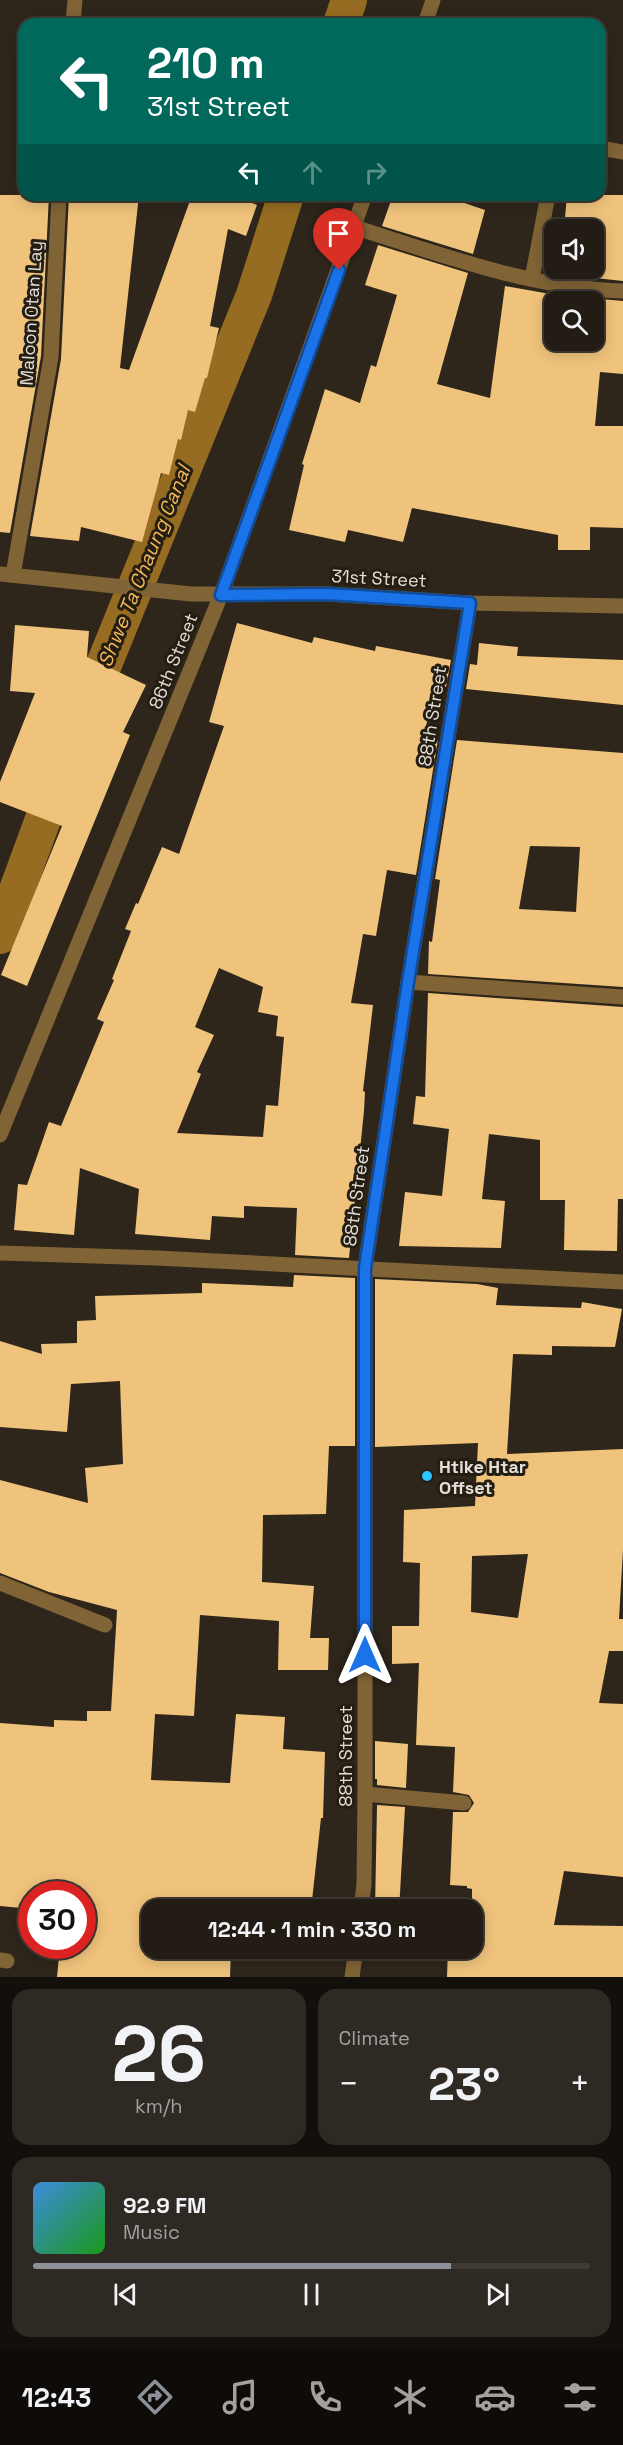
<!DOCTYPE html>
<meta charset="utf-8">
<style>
:root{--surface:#221c14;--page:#2e2922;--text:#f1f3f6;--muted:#a2a1a0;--line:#3f3a34;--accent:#8c9099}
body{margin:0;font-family:"Space Grotesk",sans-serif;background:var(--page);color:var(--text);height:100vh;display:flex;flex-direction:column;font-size:22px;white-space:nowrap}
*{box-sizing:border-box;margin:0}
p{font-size:20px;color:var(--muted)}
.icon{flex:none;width:33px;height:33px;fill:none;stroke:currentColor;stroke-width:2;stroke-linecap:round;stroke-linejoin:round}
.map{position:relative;height:1977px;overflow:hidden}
.details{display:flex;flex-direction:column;gap:12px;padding:12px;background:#130f0b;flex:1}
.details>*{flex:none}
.banner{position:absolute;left:18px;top:18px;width:588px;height:183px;border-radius:18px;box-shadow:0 3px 15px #0003,0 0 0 2px var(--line);background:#00695c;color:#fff;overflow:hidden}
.tools{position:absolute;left:544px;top:219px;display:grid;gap:12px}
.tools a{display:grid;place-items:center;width:60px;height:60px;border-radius:12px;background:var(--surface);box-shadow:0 3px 15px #0003,0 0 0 2px var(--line);font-size:30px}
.speed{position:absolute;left:18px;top:1881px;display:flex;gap:12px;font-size:30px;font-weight:700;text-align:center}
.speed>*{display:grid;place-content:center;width:78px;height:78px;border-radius:50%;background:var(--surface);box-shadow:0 3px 15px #0003,0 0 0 2px var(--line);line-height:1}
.speed .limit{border:9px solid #d22;background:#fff;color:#111}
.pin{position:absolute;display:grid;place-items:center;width:51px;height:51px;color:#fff;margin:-62px -26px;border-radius:50% 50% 50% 0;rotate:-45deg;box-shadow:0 0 6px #0007}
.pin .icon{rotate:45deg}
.me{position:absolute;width:66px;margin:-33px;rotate:0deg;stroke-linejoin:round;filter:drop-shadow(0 0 4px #0008)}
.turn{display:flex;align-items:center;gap:21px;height:126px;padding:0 30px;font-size:27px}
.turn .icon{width:78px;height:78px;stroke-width:2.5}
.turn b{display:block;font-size:42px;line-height:51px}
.lanes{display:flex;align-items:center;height:57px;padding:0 30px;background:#0003;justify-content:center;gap:30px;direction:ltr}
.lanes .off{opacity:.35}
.big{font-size:45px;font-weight:600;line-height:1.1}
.details .widget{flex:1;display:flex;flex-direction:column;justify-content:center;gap:9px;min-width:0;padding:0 21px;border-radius:18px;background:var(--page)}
.details .dial{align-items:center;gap:0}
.dial b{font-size:78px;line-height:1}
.song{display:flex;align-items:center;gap:18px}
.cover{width:72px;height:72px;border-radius:9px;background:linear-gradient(135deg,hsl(210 70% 55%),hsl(120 70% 35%))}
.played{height:6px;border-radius:3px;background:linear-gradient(90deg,var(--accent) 75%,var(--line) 75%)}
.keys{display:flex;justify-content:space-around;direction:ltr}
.heat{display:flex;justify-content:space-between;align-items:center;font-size:33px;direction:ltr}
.details .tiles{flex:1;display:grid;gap:12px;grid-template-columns:1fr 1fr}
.widget:last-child{grid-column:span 2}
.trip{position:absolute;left:141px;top:1899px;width:342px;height:60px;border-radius:18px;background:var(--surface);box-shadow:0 3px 15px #0003,0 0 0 2px var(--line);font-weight:600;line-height:60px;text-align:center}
.tab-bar{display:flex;height:96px;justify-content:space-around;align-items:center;background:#0e0b08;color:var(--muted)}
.tab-bar .icon{width:42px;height:42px}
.tab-bar .selected{color:var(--accent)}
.tab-bar b{font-size:27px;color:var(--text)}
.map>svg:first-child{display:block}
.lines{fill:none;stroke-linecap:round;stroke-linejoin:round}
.canal{stroke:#966c22;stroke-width:36}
.building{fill:#f0c37c;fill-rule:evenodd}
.minor{stroke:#816436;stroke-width:15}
.route-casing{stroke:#114b97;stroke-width:15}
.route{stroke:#1a73e8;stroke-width:10}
.poi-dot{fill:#28c8ff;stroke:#241d12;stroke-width:2}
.labels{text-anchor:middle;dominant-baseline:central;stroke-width:6;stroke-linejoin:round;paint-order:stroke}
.street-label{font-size:18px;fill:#e3ded7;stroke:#241d12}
.poi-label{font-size:18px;font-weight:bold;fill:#e3ded7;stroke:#241d12;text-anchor:start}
.water-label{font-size:20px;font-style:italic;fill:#f2b756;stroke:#241d12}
</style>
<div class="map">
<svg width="623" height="1977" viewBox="0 0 623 1977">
<rect width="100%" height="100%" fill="#2e261b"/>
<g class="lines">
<!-- canal -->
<g class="canal">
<polyline points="341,24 349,0"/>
<polyline points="85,711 254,295 286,195"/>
<polyline points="0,936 60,773"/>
</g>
</g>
<!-- building -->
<g class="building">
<polygon points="0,195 49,195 41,356 10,533 0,532"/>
<polygon points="69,195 139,195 120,368 129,370 192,195 255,195 252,203 257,205 246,236 228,229 210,326 219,328 207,378 205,378 195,412 188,410 181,440 178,439 169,475 161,473 142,542 81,527 79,541 30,536 61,359"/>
<polygon points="393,195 441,195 485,210 473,254 382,226"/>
<polygon points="567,195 623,195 623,281 558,274 558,268 594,268 594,230 564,230"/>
<path d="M378,245l90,28 -31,111 53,14 15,-112 51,9 67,6v73l-23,-2 -5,54h28v102l-33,-1v23h-32v-15l-146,-27 -9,34 -55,-12 -3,12 -56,-12 15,-65 -2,-1 23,-75 35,14 11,-38 5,2 21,-72 -32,-10zM555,302h39v38h-39z"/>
<path d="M237,623l75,20 2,-6 61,14 1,-5 75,14 -5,27 -12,-1 -10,51 14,2 -22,136 -29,-5 -11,66 -13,-2 -12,69 22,2 -10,86 2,1 -1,19 -15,147 -54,-3 2,-47 -53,-2v12l-32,-2 -2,24 -75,-6 4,-45 -59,-21 -6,67 -60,-5 4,-46 9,1 22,-63 12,4 43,-104 -7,-3 17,-39 -2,-1 19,-48 -6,-2 11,-26 2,1 24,-57 17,7 45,-128 -15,-4zM219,968l44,19 -5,25 20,4 -2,20 8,1 -6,69 -12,-1 -3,32 -86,-4 24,-59 -4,-2 17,-37 -19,-8z"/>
<polygon points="15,625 89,631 87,657 146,685 123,732 130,735 27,986 1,975 62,826 0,802 0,782 35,693 10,691"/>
<polygon points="479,643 518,647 517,656 623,660 623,705 466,689 470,664 477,665"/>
<path d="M457,740l166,13v234l-195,-13 1,-33 3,1 8,-62 -5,-1zM530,846l50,1 -4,65 -57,-3z"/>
<polygon points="428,993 623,1007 623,1199 618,1199 617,1251 564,1250 565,1200 540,1200 540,1140 489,1134 482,1199 505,1201 501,1248 399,1246 405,1192 442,1196 449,1129 413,1124 416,1096 425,1097"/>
<polygon points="294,1275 355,1278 355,1446 329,1446 326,1514 263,1515 262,1582 314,1586 310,1638 329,1638 328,1670 278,1670 279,1621 200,1615 194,1716 155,1714 151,1780 230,1783 236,1714 285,1717 283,1749 325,1752 323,1818 321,1818 311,1910 152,1910 152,1948 231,1948 230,1977 57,1977 60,1946 82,1946 82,1894 32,1894 32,1909 0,1906 0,1723 54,1727 54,1720 87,1721 87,1711 111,1711 117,1610 49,1592 0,1573 0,1480 88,1503 85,1468 123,1464 120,1381 71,1384 67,1432 0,1427 0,1341 42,1354 41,1344 77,1343 77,1321 96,1320 95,1296 202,1293 202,1283 293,1287"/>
<path d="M375,1279l102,5 21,4 -2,17 85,3 1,-6 40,7 -7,38 -63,-1v9l-39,-1 -6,100 116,-5v101l-4,69h4v32h-14l-10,52 24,1v173l-59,-6 -10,54 69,1v51h-176l1,-29h24v-59l-5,-1v-2l-17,-1 3,-73h15l6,-9 -5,-8 -16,-3 2,-45 -39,-2 3,-82 -27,1v-38h27l1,-63 -17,-1 1,-52 71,-4 3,-63 -103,4zM528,1554l-10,64 -47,-6 1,-56z"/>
<polygon points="375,1741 408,1744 406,1788 377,1785 377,1779 375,1779"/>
<polygon points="377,1805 405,1807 399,1910 375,1910"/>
</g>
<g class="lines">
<!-- minor -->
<g class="minor">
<polyline points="73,24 75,0"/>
<polyline points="425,24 433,0"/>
<polyline points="600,148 623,152"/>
<path d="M354,227c88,28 176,61 269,64"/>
<polyline points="532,279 548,195"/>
<polyline points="0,574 191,594 327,594 470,603 623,606"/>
<polyline points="13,575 51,357 59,195"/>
<polyline points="408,982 623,997"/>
<polyline points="0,1135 221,595 365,195"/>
<polyline points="0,1253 157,1258 623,1282"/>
<polyline points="0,1583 105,1625"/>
<polyline points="365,1794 464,1803"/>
<polyline points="361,1910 364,1884 365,1794 365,1268 408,982 470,603"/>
<polyline points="0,1960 7,1961"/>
<polyline points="352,1977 356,1948"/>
</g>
</g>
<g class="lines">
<defs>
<polyline id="route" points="339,270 221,595 327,594 470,603 408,982 365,1268 365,1655"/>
</defs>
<!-- route casing -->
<use href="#route" class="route-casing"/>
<!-- route -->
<use href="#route" class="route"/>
</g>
<!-- markers -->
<circle class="poi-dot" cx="427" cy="1476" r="6"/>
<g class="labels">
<!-- street labels -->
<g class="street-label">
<text transform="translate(31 313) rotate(-86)">Maloon Otan Lay</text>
<text transform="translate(379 578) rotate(3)">31st Street</text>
<text transform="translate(173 661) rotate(-68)">86th Street</text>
<text transform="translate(432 716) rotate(-81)">88th Street</text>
<text transform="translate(356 1196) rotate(-82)">88th Street</text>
<text transform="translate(345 1756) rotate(-90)">88th Street</text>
</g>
<!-- poi labels -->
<g class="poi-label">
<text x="439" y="1466">Htike Htar<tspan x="439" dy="21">Offset</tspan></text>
</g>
<!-- water labels -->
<g class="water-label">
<text transform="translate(144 566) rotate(-68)">Shwe Ta Chaung Canal</text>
</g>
</g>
</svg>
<div class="tools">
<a><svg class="icon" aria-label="sound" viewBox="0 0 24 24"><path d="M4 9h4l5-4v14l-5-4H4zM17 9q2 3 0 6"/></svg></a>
<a><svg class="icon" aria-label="search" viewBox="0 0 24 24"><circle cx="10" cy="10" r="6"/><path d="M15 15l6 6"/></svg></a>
</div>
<div class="speed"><div class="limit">30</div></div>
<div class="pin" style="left:339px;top:270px;background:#d93025"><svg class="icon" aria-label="arrive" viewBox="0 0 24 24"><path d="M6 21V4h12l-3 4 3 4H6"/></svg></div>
<svg class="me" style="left:365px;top:1655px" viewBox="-20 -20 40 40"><path d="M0-17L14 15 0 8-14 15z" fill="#1a73e8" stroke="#fff" stroke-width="4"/></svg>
<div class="trip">12:44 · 1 min · 330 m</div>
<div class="banner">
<div class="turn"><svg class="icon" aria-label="left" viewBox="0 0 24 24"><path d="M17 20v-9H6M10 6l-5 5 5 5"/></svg><div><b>210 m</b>31st Street</div></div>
<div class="lanes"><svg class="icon" aria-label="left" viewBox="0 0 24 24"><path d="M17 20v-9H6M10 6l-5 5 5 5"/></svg><svg class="icon off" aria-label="ahead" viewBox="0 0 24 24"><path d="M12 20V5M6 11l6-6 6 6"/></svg><svg class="icon off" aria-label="right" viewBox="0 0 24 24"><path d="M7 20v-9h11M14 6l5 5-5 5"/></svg></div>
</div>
</div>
<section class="details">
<div class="tiles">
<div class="widget dial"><b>26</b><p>km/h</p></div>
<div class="widget"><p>Climate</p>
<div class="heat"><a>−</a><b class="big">23°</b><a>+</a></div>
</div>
<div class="widget">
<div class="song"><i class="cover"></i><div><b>92.9 FM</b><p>Music</p></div></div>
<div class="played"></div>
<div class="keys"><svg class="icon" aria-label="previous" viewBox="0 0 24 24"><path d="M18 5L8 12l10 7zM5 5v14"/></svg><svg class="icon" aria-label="pause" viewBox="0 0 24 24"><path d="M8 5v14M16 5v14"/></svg><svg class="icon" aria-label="next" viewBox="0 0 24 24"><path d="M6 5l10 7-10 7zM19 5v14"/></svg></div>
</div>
</div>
</section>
<nav class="tab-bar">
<b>12:43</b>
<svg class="icon selected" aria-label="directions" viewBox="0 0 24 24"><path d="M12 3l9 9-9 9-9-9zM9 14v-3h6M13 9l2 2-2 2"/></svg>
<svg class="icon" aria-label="music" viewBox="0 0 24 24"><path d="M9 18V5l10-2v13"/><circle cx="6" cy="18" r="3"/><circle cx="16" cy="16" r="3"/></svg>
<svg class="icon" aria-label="phone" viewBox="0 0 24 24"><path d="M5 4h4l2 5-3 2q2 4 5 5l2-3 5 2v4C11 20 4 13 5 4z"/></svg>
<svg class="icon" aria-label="climate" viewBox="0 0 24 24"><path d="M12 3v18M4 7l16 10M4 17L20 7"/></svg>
<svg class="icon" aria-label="car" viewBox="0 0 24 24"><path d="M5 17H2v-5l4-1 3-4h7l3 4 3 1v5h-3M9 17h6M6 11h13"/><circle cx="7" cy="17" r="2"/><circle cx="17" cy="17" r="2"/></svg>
<svg class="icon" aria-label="filters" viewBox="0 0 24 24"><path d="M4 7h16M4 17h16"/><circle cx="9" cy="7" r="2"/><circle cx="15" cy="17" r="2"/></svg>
</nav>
